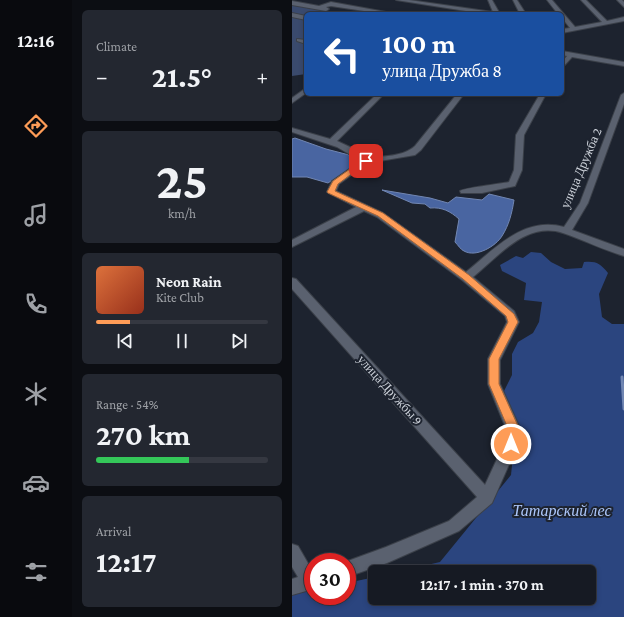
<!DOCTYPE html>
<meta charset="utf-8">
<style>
:root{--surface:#161a23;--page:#232730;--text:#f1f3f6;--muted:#9ea1a6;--line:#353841;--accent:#fe9c57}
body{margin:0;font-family:"Crimson Pro",serif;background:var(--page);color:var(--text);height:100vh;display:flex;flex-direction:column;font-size:15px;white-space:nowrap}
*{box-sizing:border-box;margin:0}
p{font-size:13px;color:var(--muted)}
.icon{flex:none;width:22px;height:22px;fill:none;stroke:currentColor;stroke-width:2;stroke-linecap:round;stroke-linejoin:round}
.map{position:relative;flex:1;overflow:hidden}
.details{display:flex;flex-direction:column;gap:10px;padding:10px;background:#0c0e13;width:220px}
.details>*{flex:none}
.top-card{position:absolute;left:12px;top:12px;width:260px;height:84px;border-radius:6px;box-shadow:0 2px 6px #0003,0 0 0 1px var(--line);background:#1a4fa0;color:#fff;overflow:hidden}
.speed{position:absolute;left:12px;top:553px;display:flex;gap:8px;font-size:20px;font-weight:700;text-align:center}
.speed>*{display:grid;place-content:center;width:52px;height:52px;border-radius:50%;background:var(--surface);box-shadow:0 2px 6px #0003,0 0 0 1px var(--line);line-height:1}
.speed .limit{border:6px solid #d22;background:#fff;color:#111}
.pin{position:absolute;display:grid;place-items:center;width:34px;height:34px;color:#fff;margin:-17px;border-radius:8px;box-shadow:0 2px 6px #0006}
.me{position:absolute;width:44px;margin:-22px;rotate:0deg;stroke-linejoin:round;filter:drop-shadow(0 0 3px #0008)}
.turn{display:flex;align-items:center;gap:14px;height:84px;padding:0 12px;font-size:18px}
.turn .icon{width:52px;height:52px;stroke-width:2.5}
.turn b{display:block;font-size:28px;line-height:34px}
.big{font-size:30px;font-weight:700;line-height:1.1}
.details .tile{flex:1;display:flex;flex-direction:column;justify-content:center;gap:6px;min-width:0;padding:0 14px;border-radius:6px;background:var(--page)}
.details .dial{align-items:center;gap:0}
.dial b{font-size:52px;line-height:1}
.song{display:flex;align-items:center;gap:12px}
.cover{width:48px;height:48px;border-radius:6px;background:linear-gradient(135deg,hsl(20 70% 55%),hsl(10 70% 35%))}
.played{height:4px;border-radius:2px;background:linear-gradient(90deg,var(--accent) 20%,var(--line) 20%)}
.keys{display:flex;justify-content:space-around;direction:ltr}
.heat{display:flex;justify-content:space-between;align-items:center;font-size:22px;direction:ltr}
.charge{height:6px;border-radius:3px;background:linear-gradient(90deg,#34c759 54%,var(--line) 0)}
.trip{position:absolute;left:76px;top:565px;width:228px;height:40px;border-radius:6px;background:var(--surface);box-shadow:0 2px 6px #0003,0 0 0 1px var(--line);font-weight:700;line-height:40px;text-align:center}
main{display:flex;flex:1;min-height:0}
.tabs{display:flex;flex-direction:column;width:72px;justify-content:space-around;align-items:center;background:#090a0e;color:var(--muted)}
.tabs .icon{width:28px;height:28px}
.tabs .selected{color:var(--accent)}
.tabs b{font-size:18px;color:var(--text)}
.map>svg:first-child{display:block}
.green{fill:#3a4a6d}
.forest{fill:#2b457f}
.water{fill:#4965a1;stroke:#7186b2}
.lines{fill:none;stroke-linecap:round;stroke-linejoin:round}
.stream{stroke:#7186b2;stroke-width:3}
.minor-casing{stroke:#3b4049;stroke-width:2}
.minor{fill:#5a616f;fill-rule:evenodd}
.route{fill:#fe9c57;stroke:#a56539}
.labels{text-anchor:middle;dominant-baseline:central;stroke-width:4;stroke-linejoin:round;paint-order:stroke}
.street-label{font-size:13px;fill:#ced3db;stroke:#1d232f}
.near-park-label{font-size:16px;font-style:italic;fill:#acc6fa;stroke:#1d232f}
</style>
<main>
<nav class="tabs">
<b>12:16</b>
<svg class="icon selected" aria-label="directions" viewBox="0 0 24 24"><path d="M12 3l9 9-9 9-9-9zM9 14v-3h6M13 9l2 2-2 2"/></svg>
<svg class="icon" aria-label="music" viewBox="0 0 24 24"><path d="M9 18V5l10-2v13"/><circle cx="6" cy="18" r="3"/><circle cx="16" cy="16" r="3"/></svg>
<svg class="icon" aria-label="phone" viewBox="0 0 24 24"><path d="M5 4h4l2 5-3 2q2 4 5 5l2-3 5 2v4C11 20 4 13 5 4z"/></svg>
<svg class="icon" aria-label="climate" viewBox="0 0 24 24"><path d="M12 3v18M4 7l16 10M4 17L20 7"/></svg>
<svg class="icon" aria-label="car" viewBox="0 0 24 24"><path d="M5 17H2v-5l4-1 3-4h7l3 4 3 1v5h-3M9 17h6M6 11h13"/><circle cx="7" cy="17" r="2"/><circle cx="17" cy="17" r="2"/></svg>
<svg class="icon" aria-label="filters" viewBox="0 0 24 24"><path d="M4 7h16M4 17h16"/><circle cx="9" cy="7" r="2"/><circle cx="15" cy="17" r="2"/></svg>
</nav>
<section class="details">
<div class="tile"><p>Climate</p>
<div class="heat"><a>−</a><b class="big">21.5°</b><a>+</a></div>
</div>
<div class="tile dial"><b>25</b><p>km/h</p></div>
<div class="tile">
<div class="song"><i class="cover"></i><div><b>Neon Rain</b><p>Kite Club</p></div></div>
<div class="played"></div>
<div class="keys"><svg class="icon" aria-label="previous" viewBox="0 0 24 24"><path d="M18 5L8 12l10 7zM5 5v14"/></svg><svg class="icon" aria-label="pause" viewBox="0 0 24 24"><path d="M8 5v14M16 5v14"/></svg><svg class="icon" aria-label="next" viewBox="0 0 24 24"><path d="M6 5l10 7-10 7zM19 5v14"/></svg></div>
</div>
<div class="tile"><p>Range · 54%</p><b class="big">270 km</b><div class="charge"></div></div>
<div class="tile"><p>Arrival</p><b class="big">12:17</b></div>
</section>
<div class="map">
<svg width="332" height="617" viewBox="0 0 332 617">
<rect width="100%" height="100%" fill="#1d232f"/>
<!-- green -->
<polygon class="green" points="0,4 50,14 14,14 14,74 0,76"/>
<!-- forest -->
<path class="forest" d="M239,252l10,1 10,9 14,7 17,-1 2,-6c12,-1 16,1 24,11l-9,21 3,23 10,7h12v293h-332v-22l21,-5v6h34v-13l28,-6v21h214v-26h-192l43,-10 71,-87 5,-49 -12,-35 8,-16v-21l6,-12 15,-9 6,-11 3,-20 -18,-2 2,-17 -24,-12 -2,-6 16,-9 7,2z"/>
<!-- water -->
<g class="water">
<polygon points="3,138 34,149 61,156 64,159 63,165 36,183 15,177 0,177 0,139"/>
<path d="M90,190l48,8 18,5 8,-6 26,3 7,-6 25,6c-2,13 -5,25 -12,36 -6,10 -26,22 -38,15 -3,-1 -6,-6 -9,-9l4,-23c-9,-8 -17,-12 -29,-11l-5,-4 -13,-1z"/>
</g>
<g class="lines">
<!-- stream -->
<polyline class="stream" points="330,377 332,409"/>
<defs>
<g id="minor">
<polygon points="104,0 117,0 201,12 196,0 200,0 208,14 193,14"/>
<polygon points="221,0 225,0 234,14 228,14"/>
<polygon points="255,0 260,0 283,27 310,22 289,0 294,0 315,21 332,17 332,21 270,33 270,29 278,28 270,18 270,14 266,14"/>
<polygon points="325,0 330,0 332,2 332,7"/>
<polygon points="0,1 27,6 39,2 105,14 92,14 39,6 34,7 37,9 34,11 0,5"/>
<polygon points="0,13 14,16 14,20 0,17"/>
<polygon points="5,39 14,40 14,44 5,41"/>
<polygon points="270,51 332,62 332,66 280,57 270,68 270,62 275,56 270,55"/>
<polygon points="14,88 14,93 0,103 0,98"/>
<path d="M332,93v11l-36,99 -16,27 52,19v7c-21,-6 -40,-16 -61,-23 -37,-12 -64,23 -90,44l41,34 5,11 -19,38v24l19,42 -1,18 -26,59 -33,28 -72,32 -40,14v-15h-2l41,-15 63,-26 28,-24 -185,-208v-11l4,1 189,206 19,-41 1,-18 -17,-42v-25l19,-37 -2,-6 -43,-36 -85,-63 -13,-6 -72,36v-7l64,-33 -29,-15 5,-11 29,-20 -24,-14 -45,-15v-4l38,11 47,-45h7l-47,47 15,7 16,10c15,-2 35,-1 47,-12l42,-52h7l-43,56 -6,5 -47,8 -29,21 -3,7 47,22 83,59c29,-23 57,-56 98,-45l16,-24 41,-108z"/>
<path d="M248,94h6l-22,41 -2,35 -7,16 -33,7h-21l-1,-2c3,-3 40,-7 49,-9l5,-12 2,-35z"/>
<polygon points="0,544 6,546 21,572 21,589 0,595 0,579 6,577 0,567"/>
</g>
</defs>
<!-- minor casing -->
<use href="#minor" class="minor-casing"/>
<!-- minor -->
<use href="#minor" class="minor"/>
</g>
<!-- route -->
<polygon class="route" points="72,159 77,161 46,184 43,191 91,213 177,275 222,314 226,322 207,359 207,384 226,426 223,448 219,449 215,448 214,444 215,426 197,384 197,359 216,322 214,316 171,279 86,216 36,193 35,192 41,181"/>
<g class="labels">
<!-- street labels -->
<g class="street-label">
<text transform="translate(289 168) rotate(-67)">улица Дружба 2</text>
<text transform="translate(98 390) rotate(48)">улица Дружбы 9</text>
</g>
<!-- near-park labels -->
<g class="near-park-label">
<text x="270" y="510">Татарский лес</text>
</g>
</g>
</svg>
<div class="speed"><div class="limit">30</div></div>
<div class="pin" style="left:74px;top:161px;background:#d93025"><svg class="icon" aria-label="arrive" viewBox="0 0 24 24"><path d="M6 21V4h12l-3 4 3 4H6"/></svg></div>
<svg class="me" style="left:219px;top:444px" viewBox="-20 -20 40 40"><circle r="17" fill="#fe9c57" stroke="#fff" stroke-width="3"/><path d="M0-11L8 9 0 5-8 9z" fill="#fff"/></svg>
<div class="trip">12:17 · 1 min · 370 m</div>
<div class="top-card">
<div class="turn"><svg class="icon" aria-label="left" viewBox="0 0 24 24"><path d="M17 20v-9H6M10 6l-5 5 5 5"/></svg><div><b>100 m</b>улица Дружба 8</div></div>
</div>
</div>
</main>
